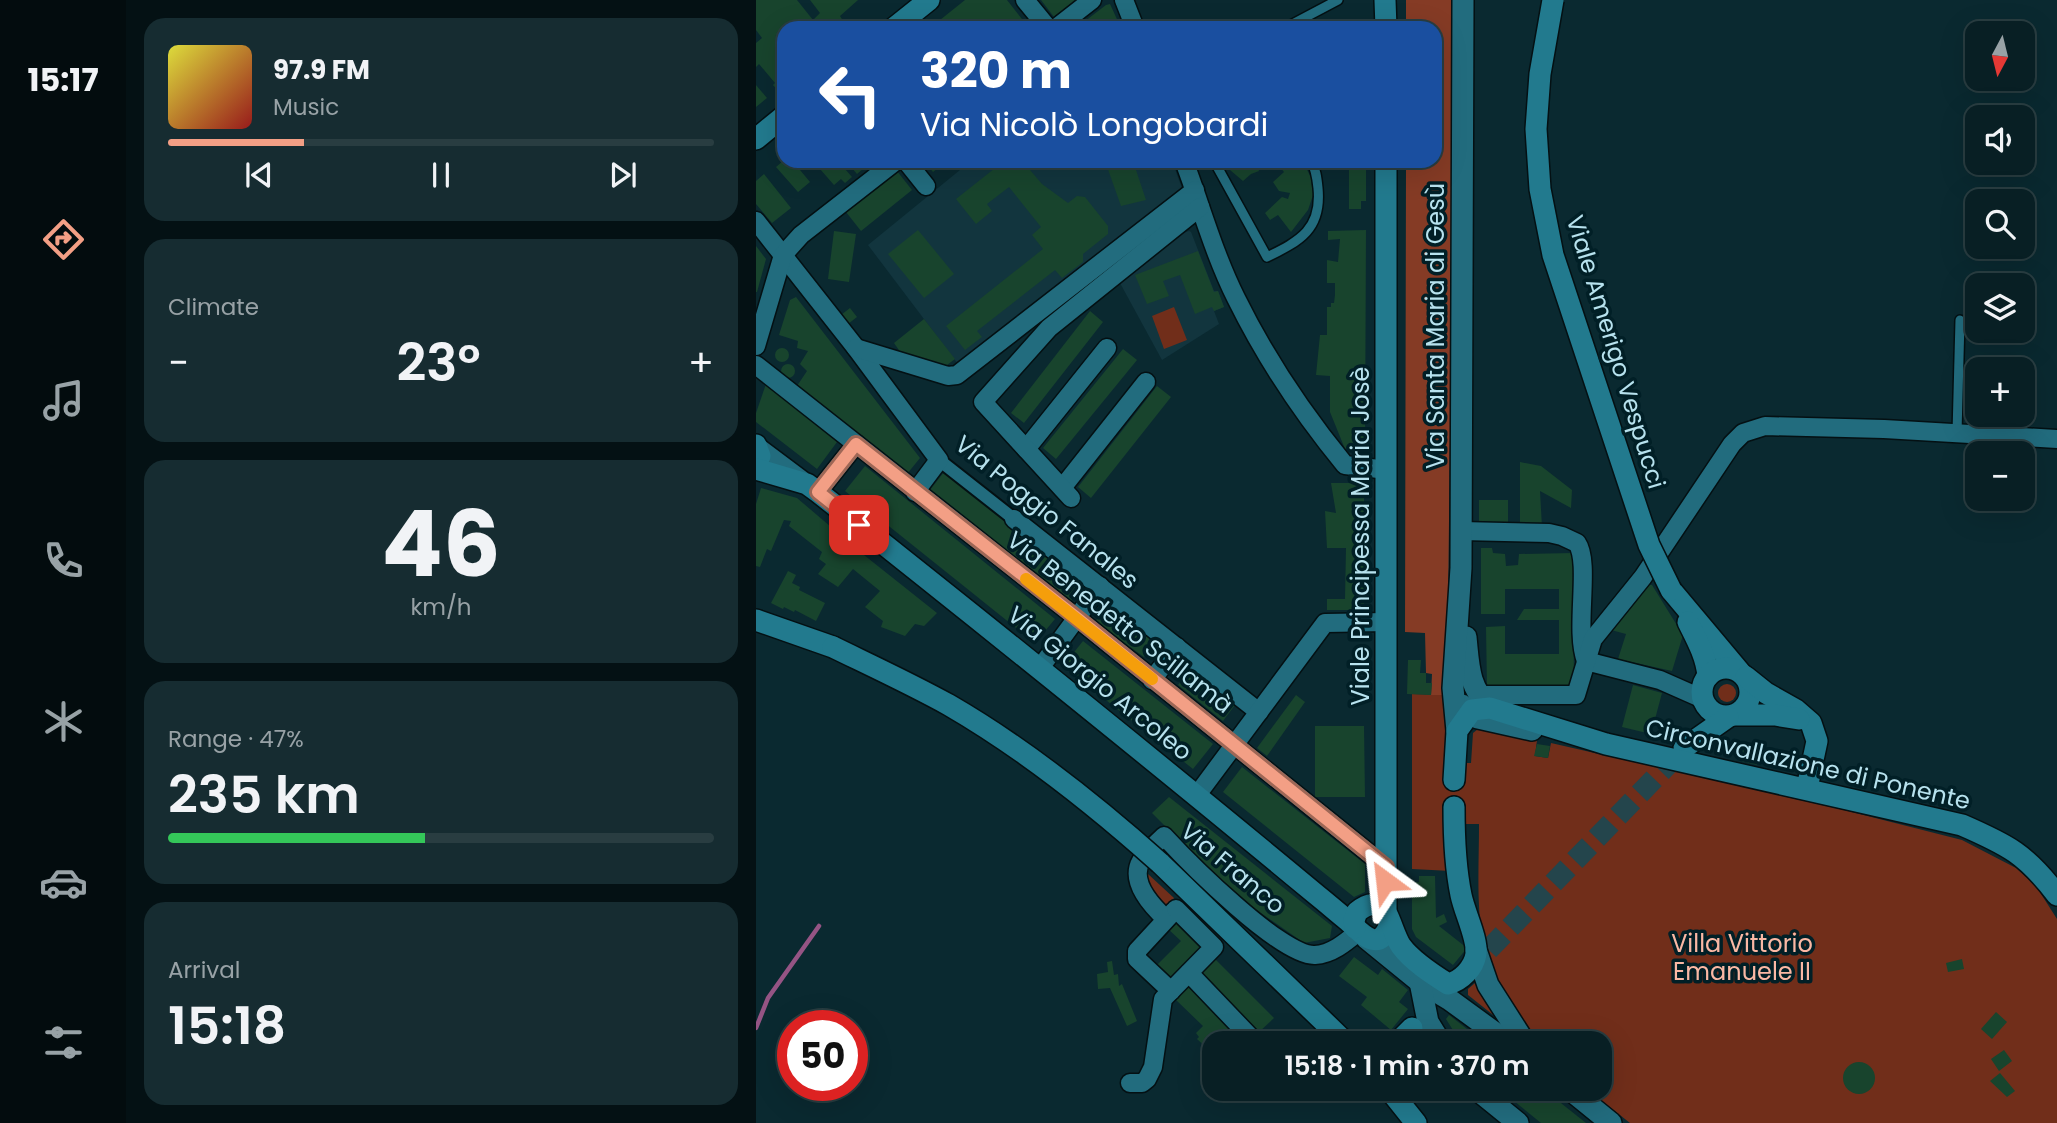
<!DOCTYPE html>
<meta charset="utf-8">
<style>
:root{--surface:#081f24;--page:#162c31;--text:#f1f3f6;--muted:#98a2a6;--line:#293d41;--accent:#f39f85}
body{margin:0;font-family:Poppins,sans-serif;background:var(--page);color:var(--text);height:100vh;display:flex;flex-direction:column;font-size:26px;white-space:nowrap}
*{box-sizing:border-box;margin:0}
p{font-size:23px;color:var(--muted)}
.icon{flex:none;width:38px;height:38px;fill:none;stroke:currentColor;stroke-width:2;stroke-linecap:round;stroke-linejoin:round}
.map{position:relative;flex:1;overflow:hidden}
.sheet{display:flex;flex-direction:column;gap:18px;padding:18px;background:#041114;width:630px}
.sheet>*{flex:none}
.guide{position:absolute;left:21px;top:21px;width:665px;height:147px;border-radius:21px;box-shadow:0 7px 28px #0002,0 0 0 2px var(--line);background:#1a4fa0;color:#fff;overflow:hidden}
.needle{width:46px;rotate:187deg}
.buttons{position:absolute;left:1209px;top:21px;display:grid;gap:14px}
.buttons a{display:grid;place-items:center;width:70px;height:70px;border-radius:14px;background:var(--surface);box-shadow:0 7px 28px #0002,0 0 0 2px var(--line);font-size:35px}
.speed{position:absolute;left:21px;top:1010px;display:flex;gap:14px;font-size:35px;font-weight:700;text-align:center}
.speed>*{display:grid;place-content:center;width:91px;height:91px;border-radius:50%;background:var(--surface);box-shadow:0 7px 28px #0002,0 0 0 2px var(--line);line-height:1}
.speed .limit{border:10px solid #d22;background:#fff;color:#111}
.pin{position:absolute;display:grid;place-items:center;width:60px;height:60px;color:#fff;margin:-30px;border-radius:14px;box-shadow:0 4px 10px #0006}
.me{position:absolute;width:77px;margin:-38px;rotate:330deg;stroke-linejoin:round;filter:drop-shadow(0 0 5px #0008)}
.turn{display:flex;align-items:center;gap:24px;height:147px;padding:0 28px;font-size:32px}
.turn .icon{width:91px;height:91px;stroke-width:2.5}
.turn b{display:block;font-size:49px;line-height:60px}
.big{font-size:52px;font-weight:600;line-height:1.1}
.sheet .card{flex:1;display:flex;flex-direction:column;justify-content:center;gap:10px;min-width:0;padding:0 24px;border-radius:21px;background:var(--page)}
.sheet .dial{align-items:center;gap:0}
.dial b{font-size:91px;line-height:1}
.song{display:flex;align-items:center;gap:21px}
.cover{width:84px;height:84px;border-radius:10px;background:linear-gradient(135deg,hsl(60 70% 55%),hsl(0 70% 35%))}
.played{height:7px;border-radius:4px;background:linear-gradient(90deg,var(--accent) 25%,var(--line) 25%)}
.keys{display:flex;justify-content:space-around;direction:ltr}
.heat{display:flex;justify-content:space-between;align-items:center;font-size:38px;direction:ltr}
.charge{height:10px;border-radius:5px;background:linear-gradient(90deg,#34c759 47%,var(--line) 0)}
.trip{position:absolute;left:446px;top:1031px;width:410px;height:70px;border-radius:21px;background:var(--surface);box-shadow:0 7px 28px #0002,0 0 0 2px var(--line);font-weight:600;line-height:70px;text-align:center}
main{display:flex;flex:1;min-height:0}
.tab-bar{display:flex;flex-direction:column;width:126px;justify-content:space-around;align-items:center;background:#030c0e;color:var(--muted)}
.tab-bar .icon{width:49px;height:49px}
.tab-bar .selected{color:var(--accent)}
.tab-bar b{font-size:32px;color:var(--text)}
.map>svg:first-child{display:block}
.built{fill:#12353e}
.green{fill:#712e1a}
.forest{fill:#853b25}
.lines{fill:none;stroke-linecap:round;stroke-linejoin:round}
.stream{stroke:#955484;stroke-width:4.5}
.building{fill:#18442d}
.secondary-tunnel{stroke:#24454c;stroke-width:21;stroke-dasharray:21 10;stroke-linecap:butt}
.service-casing{stroke:#041013;stroke-width:12}
.pedestrian-casing{stroke:#041013;stroke-width:16}
.minor-casing{stroke:#041013;stroke-width:21}
.tertiary-casing{stroke:#041013;stroke-width:24}
.secondary-casing{stroke:#041013;stroke-width:24}
.service{stroke:#226c7e;stroke-width:9}
.pedestrian{stroke:#226c7e;stroke-width:12}
.minor{stroke:#226c7e;stroke-width:18}
.tertiary{stroke:#226c7e;stroke-width:21}
.secondary{stroke:#227a8e;stroke-width:21}
.secondary-bridge-casing{stroke:#041013;stroke-width:24;stroke-linecap:butt}
.secondary-bridge{stroke:#227a8e;stroke-width:21}
.route-casing{stroke:#9e6756;stroke-width:18}
.route{stroke:#f39f85;stroke-width:12}
.slow{stroke:#f59e0b;stroke-width:12}
.labels{text-anchor:middle;dominant-baseline:central;stroke-width:7;stroke-linejoin:round;paint-order:stroke}
.street-label{font-size:24px;fill:#b7e2ee;stroke:#011f26}
.park-label{font-size:24px;fill:#fab8a4;stroke:#011f26}
</style>
<main>
<nav class="tab-bar">
<b>15:17</b>
<svg class="icon selected" aria-label="directions" viewBox="0 0 24 24"><path d="M12 3l9 9-9 9-9-9zM9 14v-3h6M13 9l2 2-2 2"/></svg>
<svg class="icon" aria-label="music" viewBox="0 0 24 24"><path d="M9 18V5l10-2v13"/><circle cx="6" cy="18" r="3"/><circle cx="16" cy="16" r="3"/></svg>
<svg class="icon" aria-label="phone" viewBox="0 0 24 24"><path d="M5 4h4l2 5-3 2q2 4 5 5l2-3 5 2v4C11 20 4 13 5 4z"/></svg>
<svg class="icon" aria-label="climate" viewBox="0 0 24 24"><path d="M12 3v18M4 7l16 10M4 17L20 7"/></svg>
<svg class="icon" aria-label="car" viewBox="0 0 24 24"><path d="M5 17H2v-5l4-1 3-4h7l3 4 3 1v5h-3M9 17h6M6 11h13"/><circle cx="7" cy="17" r="2"/><circle cx="17" cy="17" r="2"/></svg>
<svg class="icon" aria-label="filters" viewBox="0 0 24 24"><path d="M4 7h16M4 17h16"/><circle cx="9" cy="7" r="2"/><circle cx="15" cy="17" r="2"/></svg>
</nav>
<section class="sheet">
<div class="card">
<div class="song"><i class="cover"></i><div><b>97.9 FM</b><p>Music</p></div></div>
<div class="played"></div>
<div class="keys"><svg class="icon" aria-label="previous" viewBox="0 0 24 24"><path d="M18 5L8 12l10 7zM5 5v14"/></svg><svg class="icon" aria-label="pause" viewBox="0 0 24 24"><path d="M8 5v14M16 5v14"/></svg><svg class="icon" aria-label="next" viewBox="0 0 24 24"><path d="M6 5l10 7-10 7zM19 5v14"/></svg></div>
</div>
<div class="card"><p>Climate</p>
<div class="heat"><a>−</a><b class="big">23°</b><a>+</a></div>
</div>
<div class="card dial"><b>46</b><p>km/h</p></div>
<div class="card"><p>Range · 47%</p><b class="big">235 km</b><div class="charge"></div></div>
<div class="card"><p>Arrival</p><b class="big">15:18</b></div>
</section>
<div class="map">
<svg width="1301" height="1123" viewBox="0 0 1301 1123">
<rect width="100%" height="100%" fill="#0a2930"/>
<!-- built -->
<g class="built">
<polygon points="215,161 416,161 427,191 202,364 112,245"/>
<polygon points="433,231 435,232 458,291 462,291 468,307 458,311 463,324 406,360 364,283 427,233"/>
</g>
<!-- green -->
<g class="green">
<polygon points="418,307 431,340 408,349 396,316"/>
<circle cx="971" cy="693" r="9"/>
<path d="M656,694l35,1 17,68h7l2,-30 5,-4 8,-1 51,12 -2,16 13,2 3,-15 293,67 118,30 54,28 20,18 21,33v204h-427l-43,-34 13,-1v-45h-63c-10,-12 -22,-24 -31,-38 -34,-56 -27,-118 -27,-181h-16l-12,47 -39,-2z"/>
<polygon points="392,874 418,898 414,904 405,906 389,878"/>
<polygon points="719,983 741,1018 712,995 712,989"/>
</g>
<!-- forest -->
<polygon class="forest" points="650,0 699,0 691,695 675,695 676,674 670,673 669,633 649,632 650,161 679,161 679,28 650,28"/>
<g class="lines">
<!-- stream -->
<polyline class="stream" points="0,1028 12,998 63,926"/>
</g>
<!-- building -->
<g class="building">
<polygon points="0,0 41,0 57,20 64,13 54,0 102,0 84,16 87,21 77,28 51,28 49,25 45,28 28,28 28,42 23,46 28,52 28,86 22,91 17,85 19,83 3,64 0,67 0,43 6,38 0,30"/>
<polygon points="209,0 251,0 273,28 174,28"/>
<polygon points="285,0 319,0 298,17"/>
<polygon points="354,4 365,28 320,28 350,5"/>
<polygon points="0,85 11,98 0,107"/>
<polygon points="27,161 54,161 44,170 54,182 42,192 20,167"/>
<polygon points="57,161 82,161 96,177 89,183 85,179 78,185"/>
<polygon points="90,161 116,161 101,174"/>
<polygon points="168,161 191,161 177,172"/>
<polygon points="248,161 285,161 274,170 286,184 312,203 321,196 329,197 352,226 352,234 327,254 327,262 306,278 299,270 221,331 226,337 209,350 190,326 287,249 276,235 285,227 253,187 231,204 236,211 220,224 200,199"/>
<polygon points="349,161 377,161 390,200 365,206"/>
<polygon points="474,161 500,161 503,171 495,174 487,181 474,170 478,165"/>
<polygon points="508,161 547,161 555,178 557,195 552,210 535,232 522,215 514,220 509,213 526,197 532,199 534,193 523,191 517,182 528,172 523,166"/>
<polygon points="593,161 610,161 610,201 605,201 605,209 593,209"/>
<polygon points="141,171 156,190 105,231 90,212"/>
<polygon points="8,174 35,208 16,223 0,204 0,181"/>
<polygon points="162,230 198,274 168,298 132,254"/>
<polygon points="610,230 609,448 589,449 574,412 574,376 560,375 564,335 571,335 571,307 575,307 575,303 578,303 579,295 579,283 571,283 571,260 582,262 584,239 572,240 572,231"/>
<polygon points="78,231 100,234 93,282 72,279"/>
<polygon points="0,246 10,259 1,292 0,292"/>
<polygon points="442,251 458,292 462,291 468,307 458,311 456,307 439,314 424,275 407,281 413,296 391,304 379,275"/>
<polygon points="40,297 164,458 151,474 41,386 51,371 44,364 52,351 41,348 42,341 23,335 34,300"/>
<polygon points="94,308 101,317 92,324 85,315"/>
<polygon points="334,311 347,322 268,423 255,413"/>
<polygon points="168,319 199,359 187,368 145,353 138,343"/>
<circle cx="26" cy="355" r="7"/>
<polygon points="367,349 381,360 300,459 287,448"/>
<circle cx="32" cy="371" r="7"/>
<polygon points="10,384 81,442 61,469 0,422 0,413"/>
<polygon points="401,386 415,397 335,498 322,487"/>
<polygon points="764,462 785,466 816,490 815,508 784,491 786,527 764,527"/>
<polygon points="109,466 299,619 279,643 89,491"/>
<polygon points="188,472 329,583 315,601 174,490"/>
<polygon points="575,483 608,483 608,610 571,610 571,599 589,599 590,548 571,548 569,511 580,513"/>
<polygon points="5,488 41,498 108,555 181,613 168,626 159,624 149,636 125,627 127,621 109,607 124,591 97,569 82,587 62,574 70,564 63,559 66,552 33,526 35,521 28,520 15,551 11,549 4,567 0,566 0,504"/>
<polygon points="723,500 752,500 752,526 723,527"/>
<polygon points="725,548 736,548 737,553 749,554 750,566 762,565 763,554 817,553 818,689 731,689 730,627 749,626 749,654 803,654 803,620 761,620 768,609 803,609 803,589 749,589 749,614 725,614"/>
<polygon points="32,571 40,575 36,583 44,587 43,590 69,603 60,621 39,610 38,612 28,607 27,609 15,603"/>
<polygon points="892,585 896,585 927,635 916,671 862,659 870,634 855,630"/>
<polygon points="353,604 403,638 388,657 339,622"/>
<polygon points="327,641 457,744 437,769 307,666"/>
<polygon points="652,660 665,660 664,673 670,673 670,683 676,683 675,695 651,694"/>
<polygon points="434,670 479,705 467,721 422,685"/>
<polygon points="877,685 906,693 895,734 866,727"/>
<polygon points="540,695 549,702 511,756 501,748"/>
<polygon points="559,726 608,726 609,797 559,797"/>
<polygon points="781,744 794,746 792,758 778,756"/>
<polygon points="989,744 1005,748 1001,765 985,761"/>
<polygon points="486,767 609,864 609,892 598,897 467,792"/>
<polygon points="413,797 576,926 574,938 548,943 492,904 459,876 396,813"/>
<polygon points="663,876 679,876 680,918 688,914 691,922 683,926 711,948 697,965 660,937 656,929 656,883 663,882"/>
<polygon points="422,917 453,946 417,983 399,967 425,941 411,928"/>
<polygon points="457,957 518,1018 502,1033 442,972"/>
<polygon points="598,957 622,975 626,969 652,990 643,1002 652,1009 635,1030 605,1005 611,997 583,976"/>
<polygon points="1206,959 1208,969 1192,972 1190,963"/>
<polygon points="356,961 358,975 362,974 363,986 366,984 381,1021 371,1026 354,988 342,989 341,974 352,972 351,962"/>
<polygon points="434,983 488,1043 465,1043 462,1040 453,1050 441,1039 443,1037 440,1033 447,1026 419,999"/>
<polygon points="1240,1012 1251,1022 1236,1039 1225,1029"/>
<polygon points="693,1015 729,1043 705,1043 690,1019"/>
<polygon points="1248,1050 1256,1061 1243,1071 1235,1059"/>
<circle cx="1103" cy="1078" r="16"/>
<polygon points="1244,1073 1259,1091 1251,1097 1234,1081"/>
<polygon points="742,1088 786,1088 830,1123 785,1123"/>
</g>
<g class="lines">
<!-- secondary-tunnel -->
<polyline class="secondary-tunnel" points="711,972 927,749"/>
<defs>
<g id="service">
<polyline points="529,28 582,0"/>
<path d="M458,161l53,96c33,-16 55,-28 51,-69 -1,-10 -2,-19 -7,-27"/>
<polyline points="1201,433 1204,320"/>
</g>
<polyline id="pedestrian" points="183,460 258,519"/>
<g id="minor">
<polyline points="269,0 292,28"/>
<polyline points="368,0 379,28"/>
<polyline points="300,28 336,0"/>
<polyline points="150,161 170,186"/>
<path d="M428,161c17,45 30,93 52,137 29,59 67,116 109,167l42,5"/>
<polyline points="0,221 100,348 183,460 159,492"/>
<polyline points="0,346 27,255 45,235 140,161"/>
<polyline points="100,348 192,376 201,375 439,190"/>
<polyline points="0,365 321,618 630,867"/>
<polyline points="2,447 46,480"/>
<polyline points="270,449 351,348"/>
<polyline points="306,488 390,382"/>
<polyline points="62,492 100,444"/>
<polyline points="315,498 227,402 293,328 444,207"/>
<polyline points="258,519 503,712"/>
<path d="M705,531l88,2 13,3 15,7c14,20 -3,87 9,118l74,19 43,19"/>
<polyline points="284,668 344,586"/>
<polyline points="396,680 421,647"/>
<polyline points="722,695 820,695 837,639 887,577 976,444 987,433 1009,426 1128,429 1301,439"/>
<polyline points="441,795 569,623 631,622"/>
<path d="M410,919c-14,-13 -37,-37 -25,-58 5,-9 15,-17 23,-25 24,26 118,121 151,119 17,-1 31,-13 43,-23"/>
<polyline points="433,973 500,1043"/>
<polyline points="415,991 381,959 381,951 418,911"/>
<polyline points="374,1083 386,1083 391,1079 397,1067 407,999 458,947 420,909"/>
</g>
<g id="tertiary">
<path d="M710,637c3,29 2,49 24,71"/>
<polyline points="706,705 714,714 722,718 776,730"/>
<polyline points="701,731 697,688 705,568 707,0"/>
<polyline points="610,938 664,982 694,1000 753,1043"/>
<polyline points="720,950 732,985 769,1043"/>
<polyline points="664,982 672,1022 685,1043"/>
<polyline points="719,1088 762,1123"/>
<polyline points="812,1088 855,1123"/>
</g>
<g id="secondary">
<polyline points="629,0 630,28"/>
<polyline points="138,28 173,0"/>
<polyline points="0,139 28,116"/>
<polyline points="0,445 4,456 0,463"/>
<path d="M0,469l51,15 11,8c168,133 335,267 500,404 10,8 19,16 29,24 13,11 31,36 43,4"/>
<polyline points="915,590 983,671"/>
<polyline points="0,620 77,647"/>
<path d="M932,622c9,18 18,34 20,54"/>
<circle cx="970" cy="692" r="24"/>
<polyline points="990,677 1010,693 1040,710 1055,723 1061,741 1051,788"/>
<polyline points="980,715 1019,715 1043,719"/>
<polyline points="928,748 972,717"/>
<path d="M698,780l3,-49 15,-21 18,-2 116,36 356,81c46,20 64,29 95,70"/>
<polyline points="404,863 590,1043"/>
<polyline points="630,911 630,161"/>
<path d="M599,928l-1,-8 3,-8c8,-7 16,-10 25,-4 7,4 12,28 19,38 11,15 31,28 47,38 13,-3 26,-16 28,-30 2,-15 -12,-43 -15,-59 -6,-29 -7,-58 -7,-88"/>
<polyline points="641,1043 656,1028"/>
<polyline points="632,1088 660,1123"/>
</g>
</defs>
<!-- service casing -->
<use href="#service" class="service-casing"/>
<!-- pedestrian casing -->
<use href="#pedestrian" class="pedestrian-casing"/>
<!-- minor casing -->
<use href="#minor" class="minor-casing"/>
<!-- tertiary casing -->
<use href="#tertiary" class="tertiary-casing"/>
<!-- secondary casing -->
<use href="#secondary" class="secondary-casing"/>
<!-- service -->
<use href="#service" class="service"/>
<!-- pedestrian -->
<use href="#pedestrian" class="pedestrian"/>
<!-- minor -->
<use href="#minor" class="minor"/>
<!-- tertiary -->
<use href="#tertiary" class="tertiary"/>
<!-- secondary -->
<use href="#secondary" class="secondary"/>
<defs>
<g id="secondary-bridge">
<polyline points="797,0 784,74 780,129 784,189 797,255 893,545 915,590"/>
<path d="M77,647c39,19 78,37 116,58 76,44 145,99 211,158"/>
</g>
</defs>
<!-- secondary-bridge casing -->
<use href="#secondary-bridge" class="secondary-bridge-casing"/>
<!-- secondary-bridge -->
<use href="#secondary-bridge" class="secondary-bridge"/>
</g>
<g class="lines">
<defs>
<polyline id="route" points="103,525 62,492 100,444 321,618 630,867 629,881"/>
</defs>
<!-- route casing -->
<use href="#route" class="route-casing"/>
<!-- route -->
<use href="#route" class="route"/>
<!-- slow -->
<polyline class="slow" points="270,579 396,679"/>
</g>
<g class="labels">
<!-- street labels -->
<g class="street-label">
<text transform="translate(679 326) rotate(-90)">Via Santa Maria di Gesù</text>
<text transform="translate(860 352) rotate(73)">Viale Amerigo Vespucci</text>
<text transform="translate(291 512) rotate(39)">Via Poggio Fanales</text>
<text transform="translate(604 536) rotate(-90)">Viale Principessa Maria Josè</text>
<text transform="translate(364 622) rotate(38)">Via Benedetto Scillamà</text>
<text transform="translate(344 683) rotate(39)">Via Giorgio Arcoleo</text>
<text transform="translate(1052 764) rotate(13)">Circonvallazione di Ponente</text>
<text transform="translate(477 868) rotate(40)">Via Franco</text>
</g>
<!-- park labels -->
<g class="park-label">
<text x="986" y="943">Villa Vittorio<tspan x="986" dy="28">Emanuele II</tspan></text>
</g>
</g>
</svg>
<div class="buttons">
<a><svg class="needle" viewBox="-14 -14 28 28"><path d="M0-13l5 13h-10z" fill="#e53935"/><path d="M0 13l5-13h-10z" fill="#98a2a6"/></svg></a>
<a><svg class="icon" aria-label="sound" viewBox="0 0 24 24"><path d="M4 9h4l5-4v14l-5-4H4zM17 9q2 3 0 6"/></svg></a>
<a><svg class="icon" aria-label="search" viewBox="0 0 24 24"><circle cx="10" cy="10" r="6"/><path d="M15 15l6 6"/></svg></a>
<a><svg class="icon" aria-label="layers" viewBox="0 0 24 24"><path d="M12 4l9 5-9 5-9-5zM3 14l9 5 9-5"/></svg></a>
<a>+</a>
<a>−</a>
</div>
<div class="speed"><div class="limit">50</div></div>
<div class="pin" style="left:103px;top:525px;background:#d93025"><svg class="icon" aria-label="arrive" viewBox="0 0 24 24"><path d="M6 21V4h12l-3 4 3 4H6"/></svg></div>
<svg class="me" style="left:629px;top:881px" viewBox="-20 -20 40 40"><path d="M0-17L14 15 0 8-14 15z" fill="#f39f85" stroke="#fff" stroke-width="4"/></svg>
<div class="trip">15:18 · 1 min · 370 m</div>
<div class="guide">
<div class="turn"><svg class="icon" aria-label="left" viewBox="0 0 24 24"><path d="M17 20v-9H6M10 6l-5 5 5 5"/></svg><div><b>320 m</b>Via Nicolò Longobardi</div></div>
</div>
</div>
</main>
